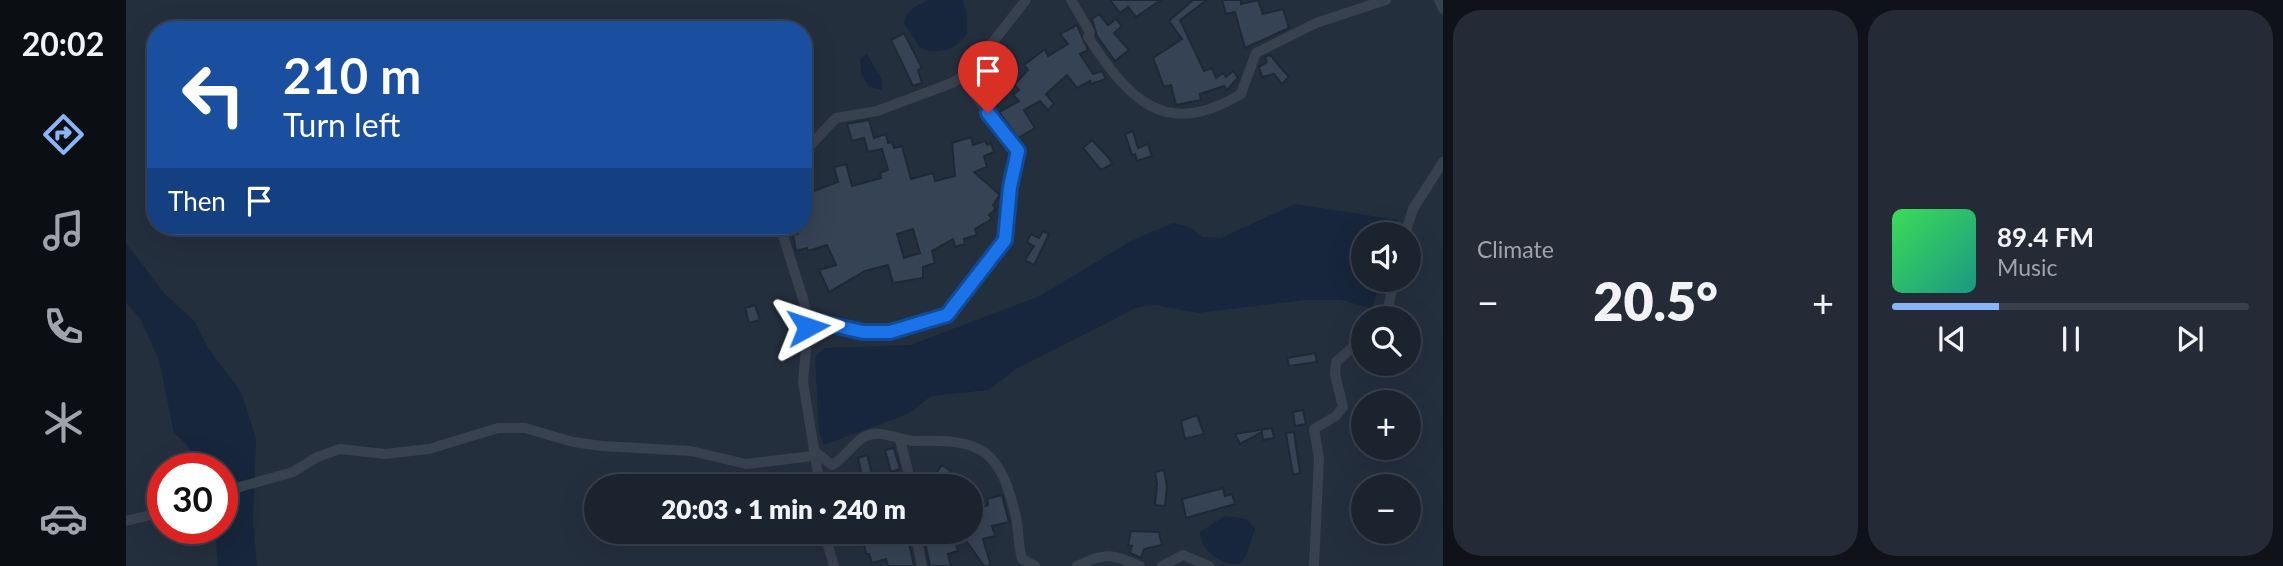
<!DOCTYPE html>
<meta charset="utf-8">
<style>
:root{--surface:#1b232e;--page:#242b36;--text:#f1f3f6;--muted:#a0a4aa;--line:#39404a;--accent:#8ab4f8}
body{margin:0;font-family:Lato,sans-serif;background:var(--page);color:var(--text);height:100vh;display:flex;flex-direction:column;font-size:26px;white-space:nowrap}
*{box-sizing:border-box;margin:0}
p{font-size:23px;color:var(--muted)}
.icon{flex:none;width:38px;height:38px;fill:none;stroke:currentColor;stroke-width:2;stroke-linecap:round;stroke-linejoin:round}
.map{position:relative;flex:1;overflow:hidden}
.side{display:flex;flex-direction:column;gap:10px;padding:10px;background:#0f1319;width:840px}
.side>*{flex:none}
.banner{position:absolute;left:21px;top:21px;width:665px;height:214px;border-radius:28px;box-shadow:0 7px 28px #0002,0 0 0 2px var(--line);background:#1a4fa0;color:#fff;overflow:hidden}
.controls{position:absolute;left:1225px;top:222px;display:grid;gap:14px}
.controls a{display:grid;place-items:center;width:70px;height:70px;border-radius:50%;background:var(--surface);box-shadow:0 7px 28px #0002,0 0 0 2px var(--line);font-size:35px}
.speed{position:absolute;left:21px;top:453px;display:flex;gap:14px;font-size:35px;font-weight:700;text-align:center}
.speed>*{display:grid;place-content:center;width:91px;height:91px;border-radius:50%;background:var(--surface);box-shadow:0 7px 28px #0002,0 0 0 2px var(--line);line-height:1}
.speed .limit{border:10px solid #d22;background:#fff;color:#111}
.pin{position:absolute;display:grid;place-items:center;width:60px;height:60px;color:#fff;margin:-72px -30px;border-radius:50% 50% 50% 0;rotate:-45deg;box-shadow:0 0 7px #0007}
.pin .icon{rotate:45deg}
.me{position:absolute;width:77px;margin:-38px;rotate:85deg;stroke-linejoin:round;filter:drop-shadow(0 0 5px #0008)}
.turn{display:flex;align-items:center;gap:24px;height:147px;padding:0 21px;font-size:32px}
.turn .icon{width:91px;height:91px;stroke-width:2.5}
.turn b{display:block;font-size:49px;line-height:60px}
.then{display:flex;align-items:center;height:66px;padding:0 21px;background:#0003;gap:14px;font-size:26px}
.big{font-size:52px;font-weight:800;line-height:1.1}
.side .widget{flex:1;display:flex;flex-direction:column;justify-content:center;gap:10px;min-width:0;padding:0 24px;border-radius:28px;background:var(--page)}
.song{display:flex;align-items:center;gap:21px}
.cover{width:84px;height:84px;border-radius:10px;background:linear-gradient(135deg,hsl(130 70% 55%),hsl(170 70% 35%))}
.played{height:7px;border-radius:4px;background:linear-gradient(90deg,var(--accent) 30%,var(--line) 30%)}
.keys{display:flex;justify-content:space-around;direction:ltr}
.heat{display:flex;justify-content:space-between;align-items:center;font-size:38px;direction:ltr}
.side .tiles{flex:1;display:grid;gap:10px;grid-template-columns:repeat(2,1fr)}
.trip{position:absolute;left:458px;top:474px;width:399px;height:70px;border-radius:35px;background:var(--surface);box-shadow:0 7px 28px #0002,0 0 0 2px var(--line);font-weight:800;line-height:70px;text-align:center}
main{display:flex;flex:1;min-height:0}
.tab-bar{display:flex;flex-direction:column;width:126px;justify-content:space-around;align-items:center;background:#0b0e12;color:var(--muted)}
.tab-bar .icon{width:49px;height:49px}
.tab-bar .current{color:var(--accent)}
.tab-bar b{font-size:32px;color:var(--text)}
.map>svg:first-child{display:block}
.water{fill:#17263c}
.building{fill:#364354;stroke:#1f2835;stroke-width:2;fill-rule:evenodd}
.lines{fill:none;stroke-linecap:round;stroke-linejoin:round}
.minor{stroke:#38414e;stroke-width:10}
.route-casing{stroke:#114b97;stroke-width:18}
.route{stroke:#1a73e8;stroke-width:12}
</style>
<main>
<nav class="tab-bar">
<b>20:02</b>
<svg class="icon current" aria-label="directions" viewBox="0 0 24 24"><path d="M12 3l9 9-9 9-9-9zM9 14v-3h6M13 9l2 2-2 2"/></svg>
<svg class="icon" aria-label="music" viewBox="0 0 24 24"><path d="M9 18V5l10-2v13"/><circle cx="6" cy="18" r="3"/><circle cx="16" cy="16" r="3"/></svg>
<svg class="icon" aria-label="phone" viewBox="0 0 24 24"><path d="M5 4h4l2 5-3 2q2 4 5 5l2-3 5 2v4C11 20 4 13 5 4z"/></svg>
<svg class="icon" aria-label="climate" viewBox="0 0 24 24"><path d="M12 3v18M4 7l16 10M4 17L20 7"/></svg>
<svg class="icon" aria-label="car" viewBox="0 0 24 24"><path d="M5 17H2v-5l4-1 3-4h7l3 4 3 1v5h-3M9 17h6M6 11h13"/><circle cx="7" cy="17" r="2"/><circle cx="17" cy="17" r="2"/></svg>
</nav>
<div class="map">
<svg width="1317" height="566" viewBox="0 0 1317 566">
<rect width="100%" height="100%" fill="#242f3e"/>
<!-- water -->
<g class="water">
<path d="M803,0h33l5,13v21c-11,16 -29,21 -47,14l-16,-25c2,-13 13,-18 25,-23z"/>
<polygon points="741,54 756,80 756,90 743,87 735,73 734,59"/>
<polygon points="1169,204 1272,220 1267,234 1237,234 1237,280 1254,280 1246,309 1217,300 1179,300 1072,313 1030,305 1012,307 888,370 863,390 805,396 784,413 698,445 693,432 689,357 699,348 784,345 914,296 1005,241 1047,223 1064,227 1077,237 1095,238"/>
<polygon points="0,243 38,293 69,322 82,348 115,392 130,438 127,521 131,566 92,566 89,529 96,528 96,469 75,469 60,444 48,433 33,360 15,320 0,302"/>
<path d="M1099,516l22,3 8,10 -9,27 -6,8c-18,2 -40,-13 -40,-32z"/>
</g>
<!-- building -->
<g class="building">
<polygon points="984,0 1035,0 1010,17 1002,7 994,13"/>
<polygon points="1067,0 1081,0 1054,20 1078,71 1086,68 1090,78 1097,73 1100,77 1107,71 1112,78 1101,90 1098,86 1074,94 1075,100 1050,105 1045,85 1038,87 1027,58 1056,39 1043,21"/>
<polygon points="1096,0 1115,0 1115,4 1132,0 1137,14 1157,9 1163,28 1119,48 1109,12 1100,14"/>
<polygon points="973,14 982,25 990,19 996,26 988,33 1003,50 989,61 971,36 966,19"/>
<polygon points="951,25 962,50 954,54 967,74 976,71 980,79 965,84 964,81 951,88 941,75 920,94 928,104 922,110 914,101 898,110 909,128 892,138 873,112 893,101 887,95 893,90 888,85 902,70 898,65 919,49 922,56 942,44 934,34"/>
<polygon points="778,33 796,68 792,70 796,83 787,86 765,40"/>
<polygon points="1144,55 1163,77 1156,84 1148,74 1136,77 1133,67 1141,62 1139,57"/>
<path d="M743,120l5,18 12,-4 2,9 4,-1 2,6 8,-2 9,33 22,-6 2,8 20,-5 -3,-33 19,-6 2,8 12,-4 2,4 4,-2 3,9 -10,4 3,11 -13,5 26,23 -7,10 3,4 -7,6 3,4 -17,10 2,6 -13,4 1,5 -10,3 -2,-8 -21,12 3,12 -12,4v11l-30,5 -5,-18 -23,6 -36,21 -10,-22 17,-5 -9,-20 -19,6 -1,-3 -11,3 -3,-16 5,-1 -2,-8h7v-31l35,-13 -4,-15 12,-3 6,22 29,-8 -1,-5 8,-3 -6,-21 -14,3 -4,-14 -12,3 -5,-17zM787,229l7,24 -16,5 -7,-24z"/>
<polygon points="1007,131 1012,148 1022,144 1026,156 1011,161 1009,154 1006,155 999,134"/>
<polygon points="966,140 983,158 986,164 975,170 957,148"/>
<polygon points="917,231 923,234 908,265 899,260 908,246 901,242 905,234 913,238"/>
<polygon points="629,305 634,320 623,323 619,308"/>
<polygon points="1189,353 1191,362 1163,366 1161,358"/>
<polygon points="1177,410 1180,424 1169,426 1167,412"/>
<polygon points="1071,415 1078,434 1059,439 1055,421"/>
<polygon points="1237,425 1237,437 1227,440 1224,428"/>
<polygon points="1146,428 1148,438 1137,440 1136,432 1114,444 1109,434"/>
<polygon points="1168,432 1174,473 1167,475 1160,433"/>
<polygon points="768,448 774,469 765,472 759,450"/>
<polygon points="741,455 746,473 736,476 732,458"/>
<polygon points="816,465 825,471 817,482 808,476"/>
<polygon points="1038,470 1041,486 1039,506 1029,505 1031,483 1029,472"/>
<polygon points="1097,488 1099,496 1106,494 1109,504 1060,518 1056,499"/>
<polygon points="876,495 883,522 866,526 869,536 857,539 865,566 858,566 834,532 845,532 845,513 862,505 861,499"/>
<polygon points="1005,531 1033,532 1036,545 1018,549 1015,558 1004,553 1006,546 1002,545"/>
<polygon points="736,532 786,532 783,543 788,566 762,566 760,559 746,563 743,554 740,554"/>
<polygon points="802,532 827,532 832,551 822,554 825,566 804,566 799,542"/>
</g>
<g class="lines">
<!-- minor -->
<g class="minor">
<path d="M945,0l19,32 -2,5c41,62 76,103 153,57l15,-41 60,-30 70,-23"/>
<polyline points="1313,0 1317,9"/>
<polyline points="677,153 710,118 751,111 826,83 844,71 900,0"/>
<polyline points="654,226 678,302 682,327 677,382 694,486"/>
<polyline points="1279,234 1287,209 1317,162"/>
<polyline points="1260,318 1268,280"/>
<polyline points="680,319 737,333 764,332 822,315 879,241 884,187 892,151 835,77"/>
<polyline points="774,440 786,486"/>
<path d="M688,451l18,14c13,-7 20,-21 32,-28 17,-9 35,4 52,4 68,-2 84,9 100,76 3,14 2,28 6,42l13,7"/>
<polyline points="96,492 167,472 191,457 214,449 259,454 303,449 372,428 399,428 447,442 476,446 565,451 620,464 687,456"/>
<polyline points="0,521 25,515 37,508"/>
<polyline points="698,532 708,566"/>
<polyline points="794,532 791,542 796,566"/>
<path d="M951,566c28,-14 35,-12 63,0"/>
<polyline points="1036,566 1057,555 1083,566"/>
<polyline points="1188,566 1193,458 1188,429 1210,416 1217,407 1209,374 1210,362 1237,338"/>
</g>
</g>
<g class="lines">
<defs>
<polyline id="route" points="682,327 680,319 737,332 764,332 821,315 879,240 884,187 892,151 862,113"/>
</defs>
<!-- route casing -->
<use href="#route" class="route-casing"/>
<!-- route -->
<use href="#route" class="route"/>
</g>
</svg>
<div class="controls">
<a><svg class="icon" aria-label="sound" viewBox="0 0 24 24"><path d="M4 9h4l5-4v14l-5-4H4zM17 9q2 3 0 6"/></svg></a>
<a><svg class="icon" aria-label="search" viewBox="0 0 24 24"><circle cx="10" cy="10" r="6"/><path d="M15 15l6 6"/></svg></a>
<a>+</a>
<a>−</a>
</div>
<div class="speed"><div class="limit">30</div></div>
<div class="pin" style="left:862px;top:113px;background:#d93025"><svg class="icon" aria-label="arrive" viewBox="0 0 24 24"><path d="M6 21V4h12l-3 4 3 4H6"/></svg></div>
<svg class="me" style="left:682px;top:327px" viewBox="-20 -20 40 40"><path d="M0-17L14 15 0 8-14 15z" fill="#1a73e8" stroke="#fff" stroke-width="4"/></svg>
<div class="trip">20:03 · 1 min · 240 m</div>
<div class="banner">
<div class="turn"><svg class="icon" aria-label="left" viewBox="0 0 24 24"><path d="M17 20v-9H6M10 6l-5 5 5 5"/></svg><div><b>210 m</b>Turn left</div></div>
<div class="then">Then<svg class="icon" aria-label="arrive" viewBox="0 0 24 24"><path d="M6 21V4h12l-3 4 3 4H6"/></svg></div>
</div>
</div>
<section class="side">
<div class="tiles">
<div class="widget"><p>Climate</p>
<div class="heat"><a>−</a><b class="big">20.5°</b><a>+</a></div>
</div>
<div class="widget">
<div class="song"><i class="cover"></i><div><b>89.4 FM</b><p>Music</p></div></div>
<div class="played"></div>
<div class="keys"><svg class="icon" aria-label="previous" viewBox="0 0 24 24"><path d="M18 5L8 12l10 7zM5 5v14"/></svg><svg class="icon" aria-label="pause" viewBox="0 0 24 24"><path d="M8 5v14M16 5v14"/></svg><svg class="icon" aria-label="next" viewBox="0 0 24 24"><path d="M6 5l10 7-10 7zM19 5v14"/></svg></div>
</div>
</div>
</section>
</main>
